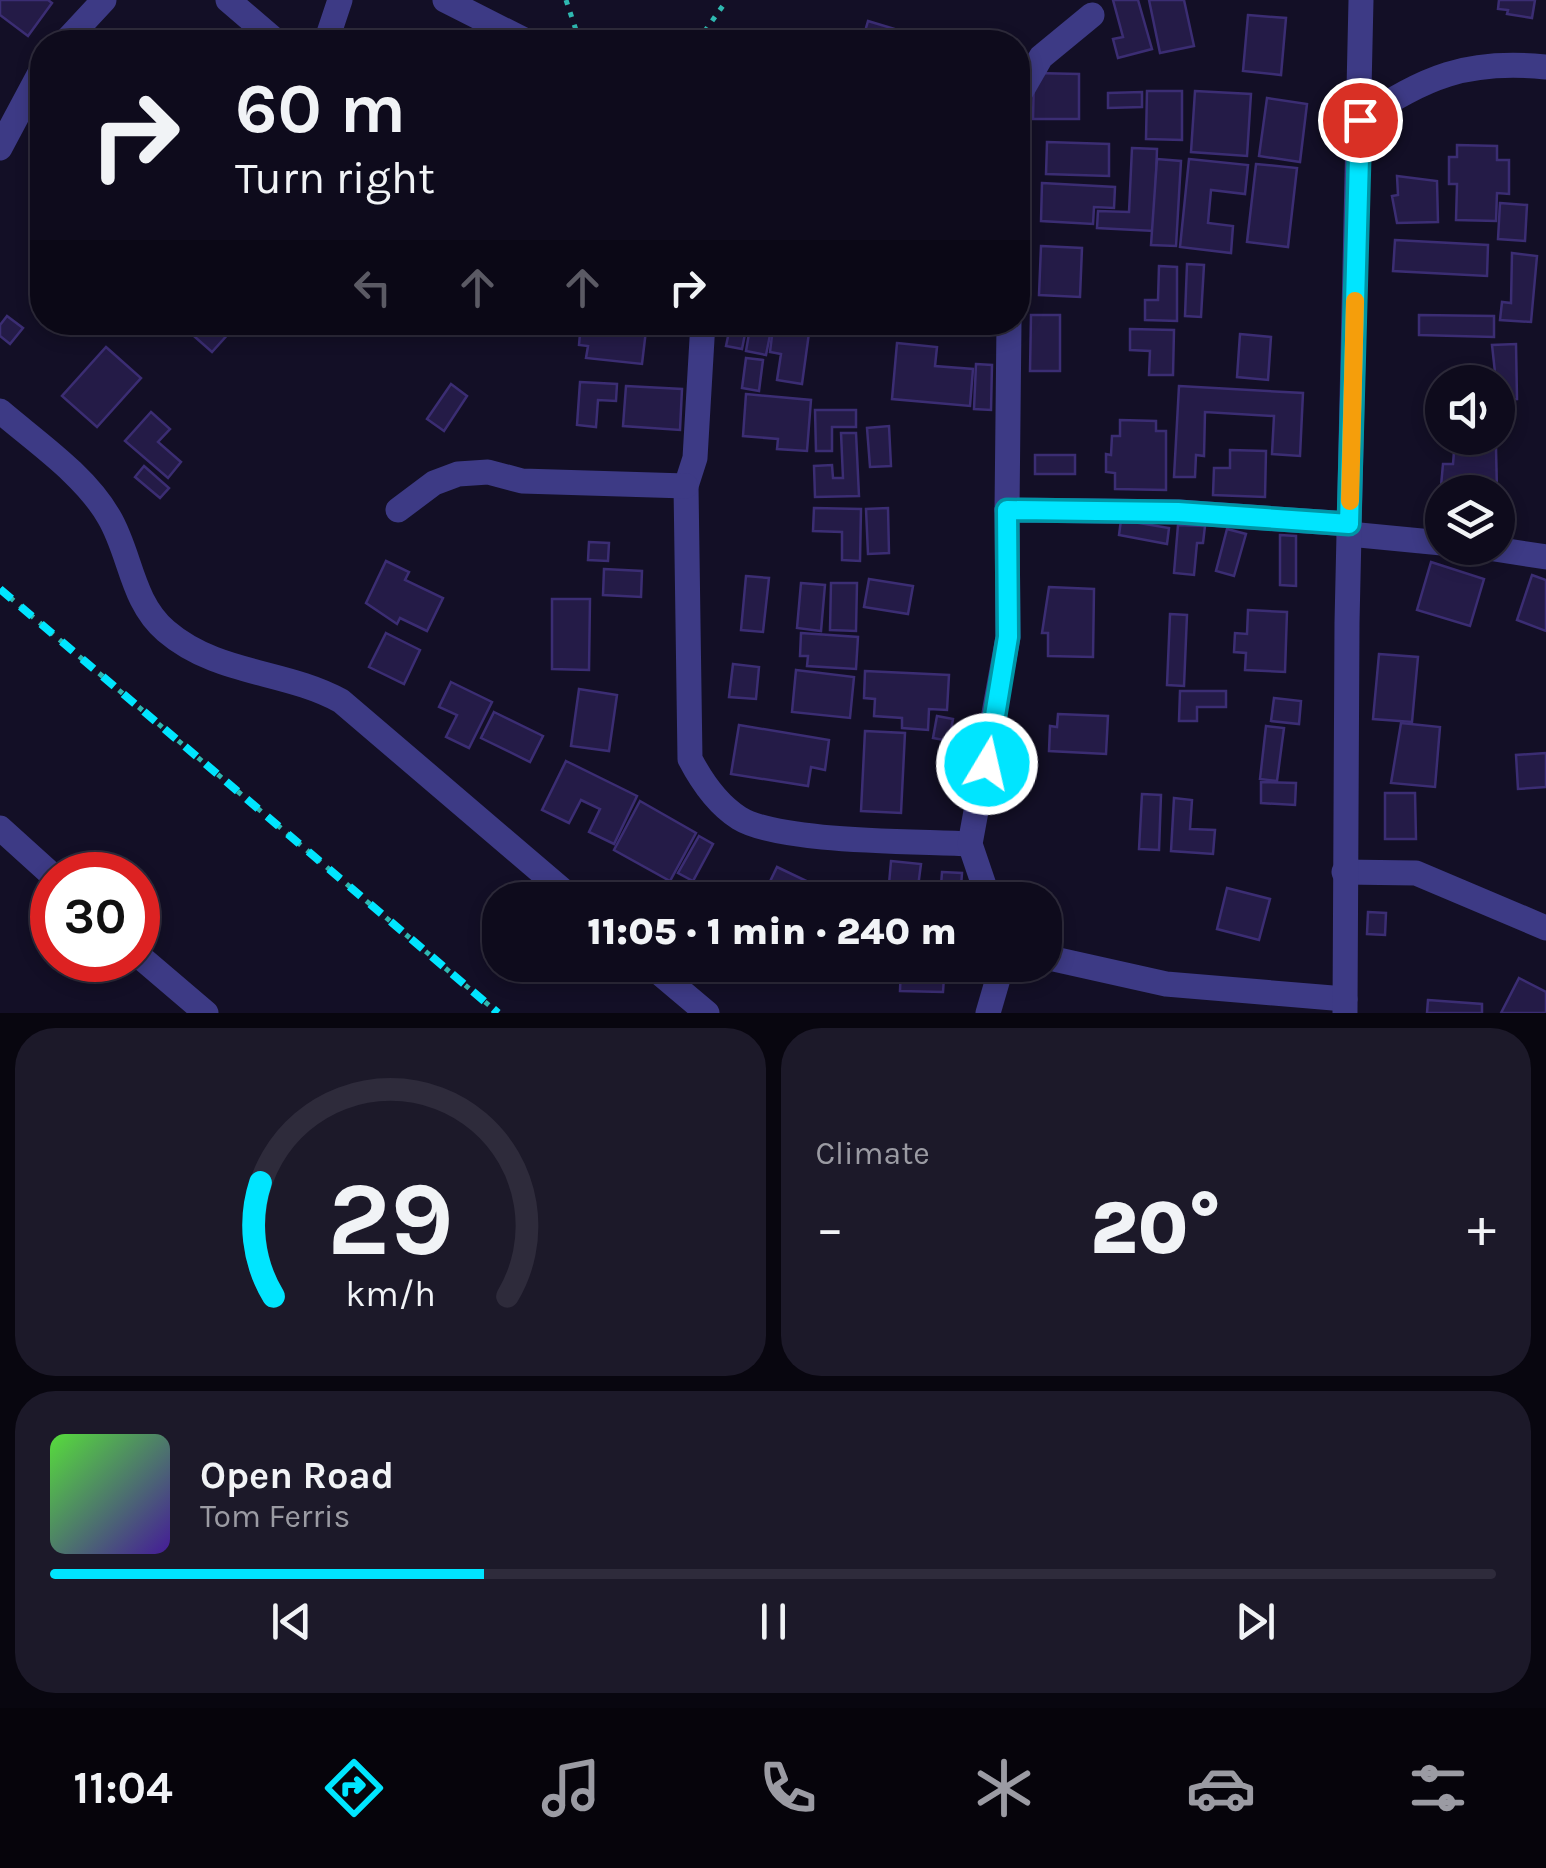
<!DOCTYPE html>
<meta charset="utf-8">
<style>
:root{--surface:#0e0b1c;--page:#1c1929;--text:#f1f3f6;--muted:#9b9ba3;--line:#2e2b3b;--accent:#00e5ff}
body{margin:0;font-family:Karla,sans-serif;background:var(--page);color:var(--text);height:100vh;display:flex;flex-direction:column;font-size:38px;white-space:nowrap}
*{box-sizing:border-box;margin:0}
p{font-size:32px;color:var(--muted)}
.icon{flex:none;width:55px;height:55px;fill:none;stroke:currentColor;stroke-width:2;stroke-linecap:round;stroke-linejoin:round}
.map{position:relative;height:1013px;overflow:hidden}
.side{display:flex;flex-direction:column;gap:15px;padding:15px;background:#08060f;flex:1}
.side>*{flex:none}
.top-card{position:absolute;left:30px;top:30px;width:1000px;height:305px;border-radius:40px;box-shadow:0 5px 15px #0003,0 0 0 2px var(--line);background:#0e0b1c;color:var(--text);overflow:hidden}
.fabs{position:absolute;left:1425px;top:365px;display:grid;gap:20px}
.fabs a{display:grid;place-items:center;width:90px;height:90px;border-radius:50%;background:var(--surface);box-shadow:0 5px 15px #0003,0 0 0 2px var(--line);font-size:50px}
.speed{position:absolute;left:30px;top:852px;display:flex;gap:20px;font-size:50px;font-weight:700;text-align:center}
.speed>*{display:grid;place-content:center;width:130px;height:130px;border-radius:50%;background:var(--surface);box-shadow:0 5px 15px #0003,0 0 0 2px var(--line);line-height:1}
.speed .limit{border:15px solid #d22;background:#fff;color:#111}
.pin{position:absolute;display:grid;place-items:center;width:85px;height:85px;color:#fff;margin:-42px;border:5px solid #fff;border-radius:50%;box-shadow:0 2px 10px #0007}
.me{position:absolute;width:110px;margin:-55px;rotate:9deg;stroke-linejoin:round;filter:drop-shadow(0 0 8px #0008)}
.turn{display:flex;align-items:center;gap:35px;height:210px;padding:0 40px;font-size:45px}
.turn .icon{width:130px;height:130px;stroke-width:2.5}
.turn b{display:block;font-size:70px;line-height:85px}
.lanes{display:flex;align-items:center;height:95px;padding:0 40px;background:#0003;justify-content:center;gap:50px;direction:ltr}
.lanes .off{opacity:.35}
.big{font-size:75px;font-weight:800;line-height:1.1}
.side .card{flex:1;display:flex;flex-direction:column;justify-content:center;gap:15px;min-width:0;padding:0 35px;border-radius:40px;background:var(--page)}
.side .dial{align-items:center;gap:0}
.dial svg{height:260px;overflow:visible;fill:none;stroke:var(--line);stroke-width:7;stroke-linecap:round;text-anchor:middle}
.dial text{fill:var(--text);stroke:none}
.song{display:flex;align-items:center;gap:30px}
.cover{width:120px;height:120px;border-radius:15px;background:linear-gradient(135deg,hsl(110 70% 55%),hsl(260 70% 35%))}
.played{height:10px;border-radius:5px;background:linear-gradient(90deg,var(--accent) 30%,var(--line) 30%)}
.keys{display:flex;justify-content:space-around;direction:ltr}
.heat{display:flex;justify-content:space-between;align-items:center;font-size:55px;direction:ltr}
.side .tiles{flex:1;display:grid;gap:15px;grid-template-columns:1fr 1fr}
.card:last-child{grid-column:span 2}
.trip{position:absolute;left:482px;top:882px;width:580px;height:100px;border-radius:40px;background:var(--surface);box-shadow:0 5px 15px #0003,0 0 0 2px var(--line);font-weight:800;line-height:100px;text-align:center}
.menu{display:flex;height:160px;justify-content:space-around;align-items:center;background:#06040b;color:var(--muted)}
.menu .icon{width:70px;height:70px}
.menu .selected{color:var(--accent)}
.menu b{font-size:45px;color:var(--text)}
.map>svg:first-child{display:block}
.building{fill:#241b47;stroke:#3b2d73;stroke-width:2.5}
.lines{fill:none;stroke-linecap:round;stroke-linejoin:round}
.path{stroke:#2fb8b0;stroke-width:5;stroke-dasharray:5 8;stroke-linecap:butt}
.minor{stroke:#3d3a85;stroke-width:25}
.rail{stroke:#00e5ff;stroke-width:8;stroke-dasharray:15 12;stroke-linecap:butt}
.route-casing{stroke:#0095a6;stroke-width:25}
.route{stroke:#00e5ff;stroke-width:18}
.slow{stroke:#f59e0b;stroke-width:18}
</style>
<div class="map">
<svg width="1546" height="1013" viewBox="0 0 1546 1013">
<rect width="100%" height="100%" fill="#130f26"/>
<!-- building -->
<g class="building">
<polygon points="0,0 48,0 52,3 28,36 0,15"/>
<polygon points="1113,0 1138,0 1152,49 1118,58 1113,39 1123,37"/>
<polygon points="1149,0 1184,0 1194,46 1160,53"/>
<polygon points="1499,0 1535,0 1532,18 1507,14 1508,10 1498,9"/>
<polygon points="1248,15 1286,18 1281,75 1243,71"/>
<polygon points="868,21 918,36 916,42 862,42"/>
<polygon points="1034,73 1079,74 1079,119 1033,119"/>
<polygon points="1147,91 1182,91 1182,140 1146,139"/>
<polygon points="1195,91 1251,94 1247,156 1191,152"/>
<polygon points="1142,92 1142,107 1108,108 1108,93"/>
<polygon points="1267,98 1307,104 1300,162 1259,156"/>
<polygon points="1047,142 1109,144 1109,176 1046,174"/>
<polygon points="1457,145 1497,146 1497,160 1509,160 1509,194 1497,193 1496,221 1456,220 1457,184 1449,184 1449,157 1457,157"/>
<polygon points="1132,148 1157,149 1154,231 1097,228 1098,211 1129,212"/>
<polygon points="1157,159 1181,161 1176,246 1151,245"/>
<polygon points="1189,159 1248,165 1245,194 1211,190 1208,223 1233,226 1231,253 1180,247"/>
<polygon points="1256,164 1297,168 1288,247 1247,242"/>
<polygon points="1397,176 1437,181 1438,222 1397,223 1392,196 1398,195"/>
<polygon points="1042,183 1115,187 1114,208 1094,207 1093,224 1041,221"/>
<polygon points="1500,203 1527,205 1525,241 1498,239"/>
<polygon points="1395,240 1488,245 1487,276 1393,271"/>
<polygon points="1041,246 1082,248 1080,297 1039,295"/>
<polygon points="1512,253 1537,256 1531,322 1500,320 1502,302 1511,303"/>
<polygon points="1187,264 1204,265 1201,317 1185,316"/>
<polygon points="1159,266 1177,267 1177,321 1145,320 1145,300 1158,300"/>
<polygon points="1031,315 1060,315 1060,371 1030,371"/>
<polygon points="1419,315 1494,316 1494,337 1419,335"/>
<polygon points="7,316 23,328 10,344 0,336 0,325"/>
<polygon points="178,322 239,322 212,352"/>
<polygon points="581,322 647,322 642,364 586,358 588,346 579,345"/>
<polygon points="751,322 772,325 766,355 746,351"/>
<polygon points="730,327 746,329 742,349 726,346"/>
<polygon points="773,327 809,333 802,384 777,380 781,354 770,352"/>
<polygon points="1130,329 1174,330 1173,375 1149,375 1150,351 1130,350"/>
<polygon points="1240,334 1271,337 1268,380 1237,377"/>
<polygon points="897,343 937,347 935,366 973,369 970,406 892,399"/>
<polygon points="1516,344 1517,399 1498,400 1492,345"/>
<polygon points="106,347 141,378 97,427 62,396"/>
<polygon points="746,358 763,360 759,391 742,388"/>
<polygon points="976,364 992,365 991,410 974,409"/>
<polygon points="580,382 617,384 616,401 598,400 596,427 577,425"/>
<polygon points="451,384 467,396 444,431 427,419"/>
<polygon points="626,386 682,389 680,430 623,426"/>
<polygon points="1179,386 1303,393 1300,456 1272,454 1274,416 1205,412 1204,456 1196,455 1195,477 1174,477"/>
<polygon points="746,394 811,400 807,451 777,449 778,439 743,436"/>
<polygon points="815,410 856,410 856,427 832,427 832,451 816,451"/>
<polygon points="151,412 170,429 158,442 181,462 168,478 125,441"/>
<polygon points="1120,420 1156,421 1156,431 1166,431 1166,490 1115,489 1115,473 1106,472 1106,454 1111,455 1112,436 1120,436"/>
<polygon points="889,426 891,466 870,467 867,428"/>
<polygon points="841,433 856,433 859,496 815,497 814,466 832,465 833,478 843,478"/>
<polygon points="1455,439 1496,448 1497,492 1442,492 1440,497 1443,464 1453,464"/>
<polygon points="1230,450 1266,451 1265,497 1213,495 1214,468 1230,468"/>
<rect x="1035" y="455" width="40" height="19"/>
<polygon points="144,466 169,488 160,498 135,477"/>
<polygon points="814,508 861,509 860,561 842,560 842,532 813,531"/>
<polygon points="888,508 889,553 868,554 866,509"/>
<polygon points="1121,520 1169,528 1167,544 1119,535"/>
<polygon points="1178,525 1205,526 1203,543 1197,543 1194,575 1174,573"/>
<polygon points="1227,529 1246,534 1234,576 1216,571"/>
<polygon points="1280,535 1296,536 1296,586 1280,585"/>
<polygon points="589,542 609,543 608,561 588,560"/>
<polygon points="386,561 409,572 405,580 443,598 427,631 400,618 397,624 366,603"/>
<polygon points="1431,562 1484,579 1470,626 1417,610"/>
<polygon points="604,569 642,571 641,597 603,595"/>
<polygon points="1532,575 1546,580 1546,631 1517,620"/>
<polygon points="746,576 769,578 763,632 741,630"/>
<polygon points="869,579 913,586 908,614 864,607"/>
<polygon points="801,583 825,585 821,631 797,628"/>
<polygon points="831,583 857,583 856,631 830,630"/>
<polygon points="1049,587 1094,589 1093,657 1048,656 1048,633 1042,633"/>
<polygon points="552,599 590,599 589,670 552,669"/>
<polygon points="1248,610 1287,612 1285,672 1245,670 1246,653 1234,652 1235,633 1247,634"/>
<polygon points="1170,614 1187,615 1184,686 1167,685"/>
<polygon points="386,633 420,650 404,684 369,667"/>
<polygon points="801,633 858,637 856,669 807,666 808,656 800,656"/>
<polygon points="1379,654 1418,657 1412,722 1373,719"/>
<polygon points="733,664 759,667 756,699 729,697"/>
<polygon points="796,670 854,677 850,718 792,712"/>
<polygon points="865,671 949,675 947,710 929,709 928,730 902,728 902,718 874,716 875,699 864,698"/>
<polygon points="451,682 492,702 469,748 446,737 457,715 439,707"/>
<polygon points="579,689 617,695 609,751 571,746"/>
<polygon points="1180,691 1226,691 1226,707 1197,707 1197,721 1179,721"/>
<polygon points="1274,698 1301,701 1299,724 1271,721"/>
<polygon points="494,712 543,736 530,762 481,738"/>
<polygon points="1058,714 1108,716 1106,754 1049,751 1050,726 1057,727"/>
<polygon points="937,716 953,719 949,741 933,738"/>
<polygon points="1401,723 1440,727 1435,787 1391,783"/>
<polygon points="739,725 829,740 825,770 811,767 808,786 731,774"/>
<polygon points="1266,726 1284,728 1277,781 1260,779"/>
<polygon points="865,731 905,733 901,813 861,811"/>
<polygon points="1546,753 1546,787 1518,789 1516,755"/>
<polygon points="566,761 637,796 614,844 589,832 600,809 581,800 569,823 542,810"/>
<polygon points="1261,782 1296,783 1295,805 1261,803"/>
<polygon points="1385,793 1415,793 1416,839 1385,839"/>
<polygon points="1142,794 1161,795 1159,850 1139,849"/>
<polygon points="1174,798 1192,800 1190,829 1215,830 1213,854 1171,851"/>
<polygon points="640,801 696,833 670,881 614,850"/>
<polygon points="699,836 713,844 693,881 678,873"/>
<polygon points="891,861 921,864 918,887 889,884"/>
<polygon points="777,867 838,896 836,900 769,900 763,896"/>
<polygon points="942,872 962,873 960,900 940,900"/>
<polygon points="1227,888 1270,899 1259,940 1217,929"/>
<polygon points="1368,912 1386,913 1385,935 1367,934"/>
<polygon points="901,965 956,965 955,977 944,977 943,992 900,991"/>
<polygon points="1519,978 1546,992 1546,1013 1501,1013"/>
<polygon points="1428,1000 1482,1004 1482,1013 1427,1013"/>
</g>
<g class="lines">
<!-- path -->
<g class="path">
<polyline points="566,0 580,42"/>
<polyline points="697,42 727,0"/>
<polyline points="0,589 498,1013"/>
</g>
<!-- minor -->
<g class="minor">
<polyline points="228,0 277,42"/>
<polyline points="445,0 528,42"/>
<polyline points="65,42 104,0"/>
<polyline points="326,42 340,0"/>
<polyline points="1018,97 1041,57 1092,15"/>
<path d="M1360,120c66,-43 106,-61 186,-53"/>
<polyline points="0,148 42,69"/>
<path d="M703,322l-8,136 -9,28 4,273c12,23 27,45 49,59 40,25 178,23 231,26"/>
<polyline points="1009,322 1007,510 1179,512 1349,524"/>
<path d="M0,411c36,31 85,64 109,106 22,37 22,84 57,114 51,44 119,39 175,70l233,199"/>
<polyline points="398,510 434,483 458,474 488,472 522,481 686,486"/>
<polyline points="1349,534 1442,543"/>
<polyline points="1488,548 1546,557"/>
<polyline points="0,828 52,875"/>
<polyline points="1344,872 1416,873 1546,928"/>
<polyline points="989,900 970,844 1008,637 1007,510"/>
<polyline points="138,955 206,1013"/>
<polyline points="1045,957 1166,984 1345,999"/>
<polyline points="650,965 707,1013"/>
<polyline points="988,1013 1002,965"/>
<polyline points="1345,1013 1347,623 1361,0"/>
</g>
<!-- rail -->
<polyline class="rail" points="0,589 498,1013"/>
</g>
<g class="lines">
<defs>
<polyline id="route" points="987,764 1008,637 1007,510 1178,512 1349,524 1360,120"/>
</defs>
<!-- route casing -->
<use href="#route" class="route-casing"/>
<!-- route -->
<use href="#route" class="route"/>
<!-- slow -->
<polyline class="slow" points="1350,501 1355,301"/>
</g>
</svg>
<div class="fabs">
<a><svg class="icon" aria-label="sound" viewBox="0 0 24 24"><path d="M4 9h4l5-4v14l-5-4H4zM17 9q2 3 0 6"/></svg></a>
<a><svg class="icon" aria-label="layers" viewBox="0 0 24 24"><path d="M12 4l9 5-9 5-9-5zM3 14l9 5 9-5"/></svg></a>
</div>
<div class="speed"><div class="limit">30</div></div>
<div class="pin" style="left:1360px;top:120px;background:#d93025"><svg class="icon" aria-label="arrive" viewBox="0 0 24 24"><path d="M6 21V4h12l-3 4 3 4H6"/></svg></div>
<svg class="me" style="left:987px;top:764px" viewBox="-20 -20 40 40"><circle r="17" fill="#00e5ff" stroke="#fff" stroke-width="3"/><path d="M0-11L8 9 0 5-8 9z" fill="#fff"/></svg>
<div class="trip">11:05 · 1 min · 240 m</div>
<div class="top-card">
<div class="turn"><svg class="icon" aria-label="right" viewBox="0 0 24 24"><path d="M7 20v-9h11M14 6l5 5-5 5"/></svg><div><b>60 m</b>Turn right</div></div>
<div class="lanes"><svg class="icon off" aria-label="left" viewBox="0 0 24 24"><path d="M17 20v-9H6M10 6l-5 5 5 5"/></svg><svg class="icon off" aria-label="ahead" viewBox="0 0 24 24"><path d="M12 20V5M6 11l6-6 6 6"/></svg><svg class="icon off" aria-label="ahead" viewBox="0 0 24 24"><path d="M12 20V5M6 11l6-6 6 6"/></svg><svg class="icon" aria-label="right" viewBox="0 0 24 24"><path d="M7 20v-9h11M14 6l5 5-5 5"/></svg></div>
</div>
</div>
<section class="side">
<div class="tiles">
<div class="card dial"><svg viewBox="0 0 100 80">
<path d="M14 69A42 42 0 1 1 86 69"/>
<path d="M14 69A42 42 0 0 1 10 34" stroke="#00e5ff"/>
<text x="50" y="56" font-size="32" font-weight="700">29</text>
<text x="50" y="72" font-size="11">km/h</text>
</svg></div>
<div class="card"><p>Climate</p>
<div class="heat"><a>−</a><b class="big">20°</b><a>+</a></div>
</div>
<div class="card">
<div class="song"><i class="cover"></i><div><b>Open Road</b><p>Tom Ferris</p></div></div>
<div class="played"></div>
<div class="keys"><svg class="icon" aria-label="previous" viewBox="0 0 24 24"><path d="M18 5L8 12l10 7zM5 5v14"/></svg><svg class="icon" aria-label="pause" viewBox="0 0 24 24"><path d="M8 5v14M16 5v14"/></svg><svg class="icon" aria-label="next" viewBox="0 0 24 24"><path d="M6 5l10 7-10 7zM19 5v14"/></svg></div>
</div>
</div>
</section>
<nav class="menu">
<b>11:04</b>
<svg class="icon selected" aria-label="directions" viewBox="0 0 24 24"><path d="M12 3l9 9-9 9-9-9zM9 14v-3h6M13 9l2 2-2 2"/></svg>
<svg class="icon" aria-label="music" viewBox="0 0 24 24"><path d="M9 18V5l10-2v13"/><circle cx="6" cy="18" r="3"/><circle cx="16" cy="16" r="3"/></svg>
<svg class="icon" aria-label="phone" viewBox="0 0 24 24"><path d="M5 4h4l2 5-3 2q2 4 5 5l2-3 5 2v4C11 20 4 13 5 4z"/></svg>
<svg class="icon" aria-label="climate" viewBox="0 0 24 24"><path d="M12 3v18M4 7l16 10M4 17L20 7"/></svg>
<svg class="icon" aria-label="car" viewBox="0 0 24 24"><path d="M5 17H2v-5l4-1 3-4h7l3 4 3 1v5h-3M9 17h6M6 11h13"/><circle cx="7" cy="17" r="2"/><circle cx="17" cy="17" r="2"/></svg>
<svg class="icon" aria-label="filters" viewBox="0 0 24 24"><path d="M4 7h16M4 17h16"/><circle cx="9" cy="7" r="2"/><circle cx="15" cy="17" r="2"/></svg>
</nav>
